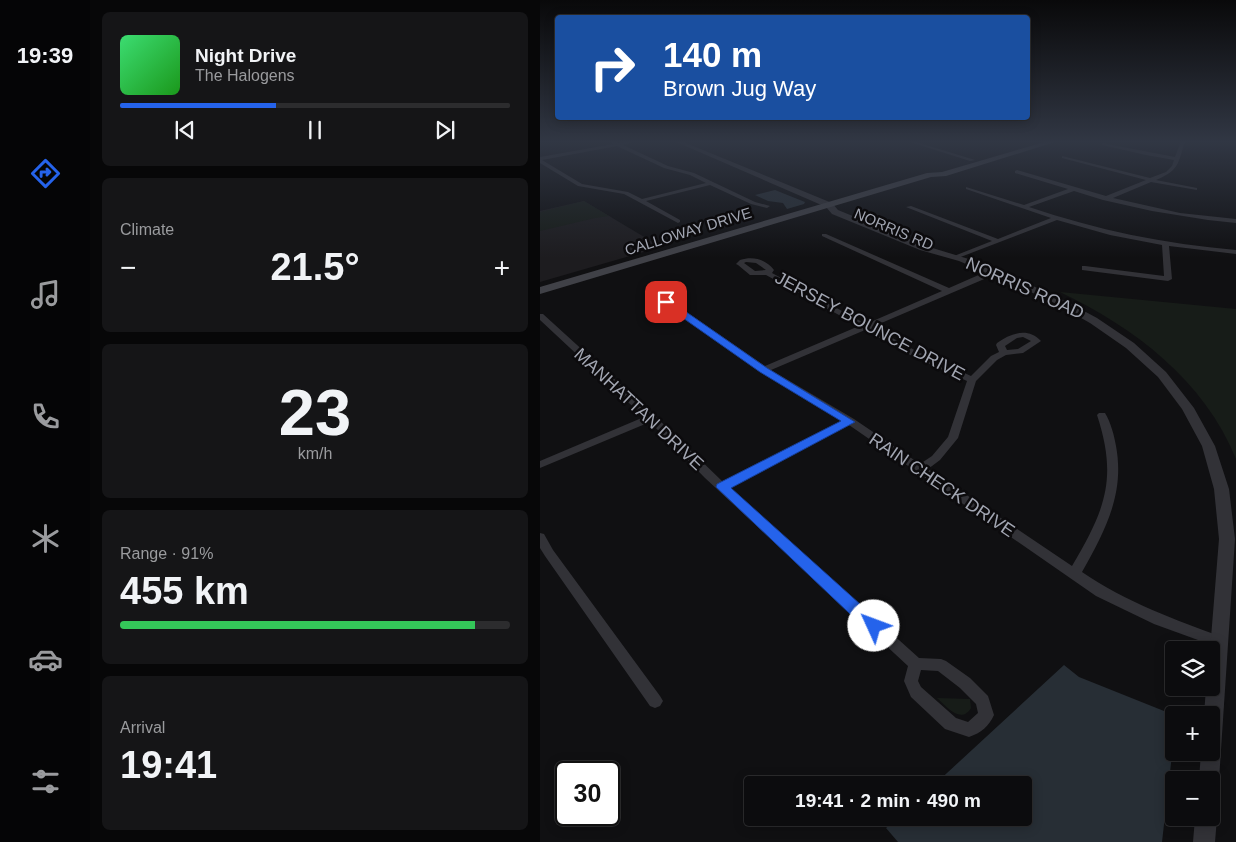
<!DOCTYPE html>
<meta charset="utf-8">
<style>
:root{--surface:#0c0c0e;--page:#151517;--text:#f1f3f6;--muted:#9a9b9e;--line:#2c2c2e;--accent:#2563eb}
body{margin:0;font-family:Helvetica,sans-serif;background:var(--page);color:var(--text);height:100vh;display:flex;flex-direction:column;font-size:19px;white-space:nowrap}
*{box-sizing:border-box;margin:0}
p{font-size:16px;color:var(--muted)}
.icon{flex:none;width:28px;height:28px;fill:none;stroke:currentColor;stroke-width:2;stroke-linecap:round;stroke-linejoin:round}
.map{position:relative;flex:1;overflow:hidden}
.panel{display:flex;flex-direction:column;gap:12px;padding:12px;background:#070708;width:450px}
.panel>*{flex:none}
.top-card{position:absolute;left:15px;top:15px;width:475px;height:105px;border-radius:5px;box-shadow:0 2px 12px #0003,0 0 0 1px var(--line);background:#1a4fa0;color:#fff;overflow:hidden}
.tools{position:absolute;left:625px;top:641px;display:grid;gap:10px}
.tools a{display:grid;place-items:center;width:55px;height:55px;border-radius:5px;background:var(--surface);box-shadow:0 2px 12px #0003,0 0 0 1px var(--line);font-size:25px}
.speed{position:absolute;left:15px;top:761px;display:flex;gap:10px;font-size:25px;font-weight:700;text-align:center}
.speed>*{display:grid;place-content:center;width:65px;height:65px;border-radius:50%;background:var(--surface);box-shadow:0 2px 12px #0003,0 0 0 1px var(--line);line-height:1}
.speed .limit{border:2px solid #111;border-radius:8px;background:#fff;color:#111}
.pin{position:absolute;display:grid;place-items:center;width:42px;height:42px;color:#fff;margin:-21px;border-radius:10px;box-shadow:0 2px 8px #0006}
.me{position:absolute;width:55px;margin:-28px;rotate:313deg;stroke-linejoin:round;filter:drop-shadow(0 0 4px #0008)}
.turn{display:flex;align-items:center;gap:18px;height:105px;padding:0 25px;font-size:22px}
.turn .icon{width:65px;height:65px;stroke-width:2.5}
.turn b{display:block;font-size:35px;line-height:42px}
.big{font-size:38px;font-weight:600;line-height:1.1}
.panel .widget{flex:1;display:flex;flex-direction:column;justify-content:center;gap:8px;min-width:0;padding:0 18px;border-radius:8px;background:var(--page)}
.panel .dial{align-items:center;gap:0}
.dial b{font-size:65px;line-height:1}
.song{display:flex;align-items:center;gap:15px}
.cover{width:60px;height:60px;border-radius:8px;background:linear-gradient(135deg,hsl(140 70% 55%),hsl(120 70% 35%))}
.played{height:5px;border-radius:2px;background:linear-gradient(90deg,var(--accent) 40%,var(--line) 40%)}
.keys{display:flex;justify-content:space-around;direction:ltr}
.heat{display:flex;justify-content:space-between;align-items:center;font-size:28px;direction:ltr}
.charge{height:8px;border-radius:4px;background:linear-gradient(90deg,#34c759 91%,var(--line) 0)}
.trip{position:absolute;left:204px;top:776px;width:288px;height:50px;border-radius:5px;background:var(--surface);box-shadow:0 2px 12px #0003,0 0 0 1px var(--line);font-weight:600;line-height:50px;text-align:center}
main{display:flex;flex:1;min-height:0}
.tabs{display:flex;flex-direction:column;width:90px;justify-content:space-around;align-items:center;background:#050506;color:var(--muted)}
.tabs .icon{width:35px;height:35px}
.tabs .selected{color:var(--accent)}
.tabs b{font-size:22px;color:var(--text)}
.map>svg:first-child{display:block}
.built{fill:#1d1c1f}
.green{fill:#171c18}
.water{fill:#272e35}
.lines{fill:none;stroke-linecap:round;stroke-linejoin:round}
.minor{fill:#323237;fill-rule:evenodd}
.tertiary{fill:#323237;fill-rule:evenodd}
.secondary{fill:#404147;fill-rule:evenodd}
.route{fill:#2563eb;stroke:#184099}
.labels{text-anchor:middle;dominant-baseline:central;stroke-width:5;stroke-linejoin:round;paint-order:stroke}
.far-street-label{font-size:15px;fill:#a2a6b2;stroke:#0c0b0d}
.street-label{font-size:18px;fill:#a2a6b2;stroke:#0c0b0d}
</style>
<main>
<nav class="tabs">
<b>19:39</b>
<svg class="icon selected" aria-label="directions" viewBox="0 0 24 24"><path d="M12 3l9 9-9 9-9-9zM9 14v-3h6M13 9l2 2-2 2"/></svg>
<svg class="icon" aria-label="music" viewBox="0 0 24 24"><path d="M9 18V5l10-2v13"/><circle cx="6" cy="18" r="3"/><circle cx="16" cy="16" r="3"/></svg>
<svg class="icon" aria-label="phone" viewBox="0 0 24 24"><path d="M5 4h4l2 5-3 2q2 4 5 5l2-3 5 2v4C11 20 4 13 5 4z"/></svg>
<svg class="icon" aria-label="climate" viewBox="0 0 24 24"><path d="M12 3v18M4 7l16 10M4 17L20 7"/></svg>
<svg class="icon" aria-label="car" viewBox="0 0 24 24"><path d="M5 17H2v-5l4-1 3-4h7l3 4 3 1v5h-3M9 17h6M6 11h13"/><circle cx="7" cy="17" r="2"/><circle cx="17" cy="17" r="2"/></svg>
<svg class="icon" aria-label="filters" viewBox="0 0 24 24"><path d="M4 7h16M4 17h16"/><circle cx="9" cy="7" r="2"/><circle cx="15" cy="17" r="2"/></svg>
</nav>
<section class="panel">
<div class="widget">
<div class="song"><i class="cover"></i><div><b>Night Drive</b><p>The Halogens</p></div></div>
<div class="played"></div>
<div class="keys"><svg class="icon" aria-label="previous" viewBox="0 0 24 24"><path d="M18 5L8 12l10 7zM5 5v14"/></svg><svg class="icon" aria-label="pause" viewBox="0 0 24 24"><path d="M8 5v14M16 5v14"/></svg><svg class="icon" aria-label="next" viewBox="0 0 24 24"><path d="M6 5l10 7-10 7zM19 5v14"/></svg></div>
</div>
<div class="widget"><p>Climate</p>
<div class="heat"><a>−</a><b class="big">21.5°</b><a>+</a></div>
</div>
<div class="widget dial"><b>23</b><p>km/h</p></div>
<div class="widget"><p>Range · 91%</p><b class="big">455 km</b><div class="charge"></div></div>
<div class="widget"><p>Arrival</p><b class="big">19:41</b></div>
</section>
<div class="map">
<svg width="696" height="842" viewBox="0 0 696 842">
<rect width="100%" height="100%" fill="#101012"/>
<!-- built -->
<polygon class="built" points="44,201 121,247 0,282 0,211"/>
<!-- green -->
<g class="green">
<polygon points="44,201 69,216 55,218 0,231 0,212"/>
<path d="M520,292l176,17v150c-32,-79 -101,-131 -176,-167z"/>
<path d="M397,698l33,1 1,9c-10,17 -25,-2 -34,-10z"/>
</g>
<!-- water -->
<g class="water">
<polygon points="235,190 265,202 264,204 247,209 243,203 228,201 215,195"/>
<polygon points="524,665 539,677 634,715 634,737 622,842 358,842 346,828 358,818 482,818 482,785 394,785"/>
</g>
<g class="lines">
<!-- minor -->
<g class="minor">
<path d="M69,141h5l4,2 18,-2 -13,4 45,21 26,7 61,29 15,4 -3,2 -16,-4 -41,-19 -64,16 34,19v2l-2,1 -54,-29 -46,-8 -38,-23v-6l73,-13zM77,146l47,22 26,7 16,8 -64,16 -14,-7 -46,-8 -40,-24z"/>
<polygon points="367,141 373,141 435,160 430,161"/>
<path d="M641,141h4c-7,22 -5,29 -29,39l41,8v2l-46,-8 -38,16 67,15 56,6v4l-28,-3 -56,-9 -49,-11 -29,-9 -45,16c68,23 136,37 207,43v4l-67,-8 3,33 -4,2 -86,-11v-4h3l79,10 -2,-31 -52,-10 -53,-15 -99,38h-4v-2l38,-15 -86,-34 5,-1 87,33 53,-21 -85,-29v-2l58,18 44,-16 -53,-16v-2l2,-1 89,26 40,-16 -84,-22v-2l88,22 16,-6 6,-6 2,-6 -28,-5 -44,-10v-2l73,14z"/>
<path d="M282,234h4l123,54 41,-18h6v4l-124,53 48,26 51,23 20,-20 8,-4 -3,-7 1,-2c14,-10 31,-16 44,-2l-18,12 -17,2 -9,5 -21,21 -18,57 -18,22 -12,9 144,97c33,-56 46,-87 25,-151l2,-2h6c6,10 9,22 11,33 9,48 -11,85 -34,126 44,30 93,48 143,66l2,4 -2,4 -5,2 -66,-24 -58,-28 -247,-171 -119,63 189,170 22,1 5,2 24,17 18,18 6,19c-5,11 -13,18 -25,22l-24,-8 -34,-32 -7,-16 4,-15 -203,-188 -55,-56 -110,46v-7l104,-44 -104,-97v-6h3l112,102 68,66 120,-61 -82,-49 -115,-81 1,-2h6l112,77 94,-40 -93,-51h-16l-12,-10 -2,-1 4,-4c13,-4 25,-1 34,10l-2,3 94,51 76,-33 -120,-55zM206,262l10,1 10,7 -11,1 -11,-8zM325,330l49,27 53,24 -19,56 -16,19 -12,8 -66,-45 -83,-49zM483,337l8,4 -13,8 -11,1 -2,-4 12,-8zM381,670l17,1 22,17 16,16 2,9 -10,9 -12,-4 -35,-31 -3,-6z"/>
<polygon points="0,533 4,534 13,550 120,696 123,701 120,706 115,708 110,706 5,556 0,548"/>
</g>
<!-- tertiary -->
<g class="tertiary">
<polygon points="134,141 141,141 292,203 298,210 386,246 432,260 516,296 557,318 594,343 626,372 654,408 675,446 689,489 695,539 679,780 676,787 671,789 671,780 659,780 661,752 671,752 671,715 664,715 666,688 671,688 671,650 670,650 679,539 674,489 662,446 642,409 618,377 586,348 550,323 509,300 419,261 380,250 292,214 286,207"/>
<polygon points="671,809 674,810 677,818 675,842 653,842 655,818 671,818"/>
</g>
<!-- secondary -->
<polygon class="secondary" points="508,141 518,141 406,176 391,177 0,294 0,287 387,173 402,172"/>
</g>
<!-- sky -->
<linearGradient id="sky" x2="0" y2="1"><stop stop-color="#09090a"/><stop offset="0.55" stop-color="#313744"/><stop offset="1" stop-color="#313744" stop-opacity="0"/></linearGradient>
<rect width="696" height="258" fill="url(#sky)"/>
<!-- route -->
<polygon class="route" points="123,300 129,300 227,368 315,422 191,488 340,622 342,626 340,631 334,633 328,631 176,487 177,484 301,421 220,372 123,304"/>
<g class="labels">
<!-- far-street labels -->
<g class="far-street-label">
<text transform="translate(354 229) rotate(23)">NORRIS RD</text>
<text transform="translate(148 231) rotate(-17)">CALLOWAY DRIVE</text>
</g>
<!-- street labels -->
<g class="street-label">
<text transform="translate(485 288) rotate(24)">NORRIS ROAD</text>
<text transform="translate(330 326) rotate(28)">JERSEY BOUNCE DRIVE</text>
<text transform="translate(99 409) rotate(43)">MANHATTAN DRIVE</text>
<text transform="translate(402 485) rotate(34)">RAIN CHECK DRIVE</text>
</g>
</g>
</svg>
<div class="tools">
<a><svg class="icon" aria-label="layers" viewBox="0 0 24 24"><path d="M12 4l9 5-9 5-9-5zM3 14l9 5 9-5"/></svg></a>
<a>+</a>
<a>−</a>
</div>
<div class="speed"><div class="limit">30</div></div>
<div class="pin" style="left:126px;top:302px;background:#d93025"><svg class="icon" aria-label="arrive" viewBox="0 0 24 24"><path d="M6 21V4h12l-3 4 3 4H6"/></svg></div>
<svg class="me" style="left:334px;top:626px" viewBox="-20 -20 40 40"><circle r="19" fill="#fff"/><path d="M0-13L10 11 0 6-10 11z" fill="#2563eb"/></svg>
<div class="trip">19:41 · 2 min · 490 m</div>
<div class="top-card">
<div class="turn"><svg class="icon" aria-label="right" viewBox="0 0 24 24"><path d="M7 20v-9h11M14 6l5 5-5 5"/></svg><div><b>140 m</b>Brown Jug Way</div></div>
</div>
</div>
</main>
